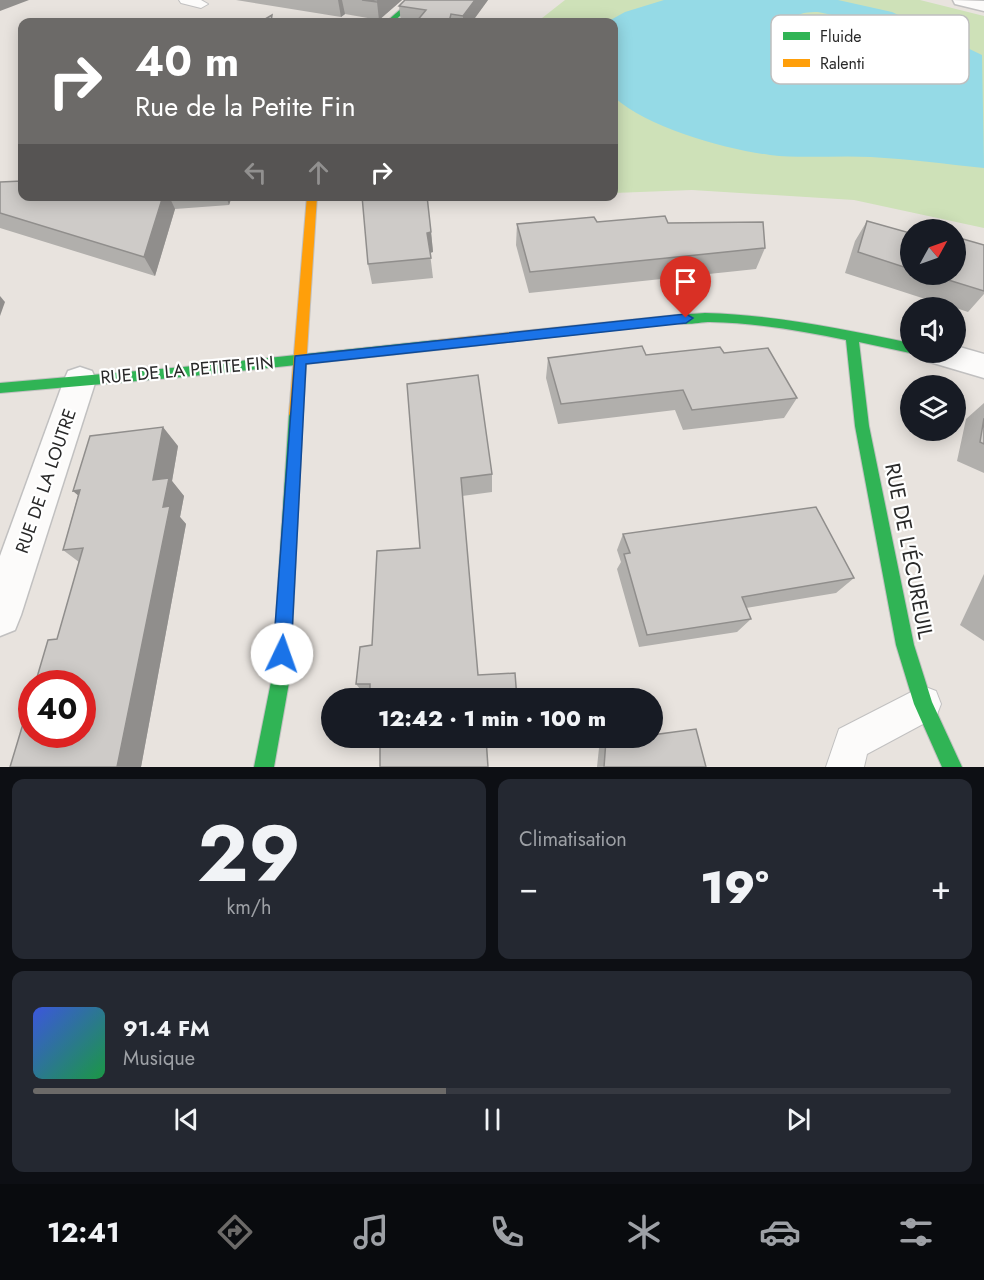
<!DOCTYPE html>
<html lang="fr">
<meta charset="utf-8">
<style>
:root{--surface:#171b24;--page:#242831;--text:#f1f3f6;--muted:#9ea1a6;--line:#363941;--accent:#6c6a68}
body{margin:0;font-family:Jost,sans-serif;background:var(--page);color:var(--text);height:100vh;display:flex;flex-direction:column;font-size:22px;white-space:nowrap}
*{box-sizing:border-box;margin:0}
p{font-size:20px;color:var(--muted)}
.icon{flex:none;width:33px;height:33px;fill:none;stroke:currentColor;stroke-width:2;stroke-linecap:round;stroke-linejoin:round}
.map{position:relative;height:767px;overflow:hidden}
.panel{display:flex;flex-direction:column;gap:12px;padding:12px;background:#0d0f14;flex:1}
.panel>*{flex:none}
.banner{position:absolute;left:18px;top:18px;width:600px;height:183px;border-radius:12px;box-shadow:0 3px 15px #0003;background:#6c6a68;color:#fff;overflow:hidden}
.needle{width:39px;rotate:50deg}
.buttons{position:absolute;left:900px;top:219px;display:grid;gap:12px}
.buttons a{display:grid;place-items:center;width:66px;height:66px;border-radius:50%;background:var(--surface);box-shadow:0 3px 15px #0003;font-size:30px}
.speed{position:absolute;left:18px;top:670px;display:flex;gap:12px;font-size:30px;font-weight:700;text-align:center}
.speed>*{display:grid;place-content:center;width:78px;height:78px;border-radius:50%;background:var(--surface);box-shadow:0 3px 15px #0003;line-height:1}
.speed .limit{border:9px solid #d22;background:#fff;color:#111}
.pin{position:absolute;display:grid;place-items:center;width:51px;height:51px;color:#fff;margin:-62px -26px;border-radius:50% 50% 50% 0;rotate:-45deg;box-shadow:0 0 6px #0007}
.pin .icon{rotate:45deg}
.me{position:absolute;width:66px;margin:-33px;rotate:3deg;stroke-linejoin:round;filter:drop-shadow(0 0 4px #0008)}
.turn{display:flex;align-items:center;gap:21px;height:126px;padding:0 18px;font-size:27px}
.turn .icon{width:78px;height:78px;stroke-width:2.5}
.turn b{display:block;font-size:42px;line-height:51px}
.lanes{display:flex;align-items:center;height:57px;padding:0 18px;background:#0003;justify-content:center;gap:30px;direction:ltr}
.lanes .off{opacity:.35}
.big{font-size:45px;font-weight:800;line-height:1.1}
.panel .tile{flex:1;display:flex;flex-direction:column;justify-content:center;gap:9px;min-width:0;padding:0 21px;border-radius:12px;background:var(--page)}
.panel .dial{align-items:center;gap:0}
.dial b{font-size:78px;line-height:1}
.song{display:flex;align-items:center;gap:18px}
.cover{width:72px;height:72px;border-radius:9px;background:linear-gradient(135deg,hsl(230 70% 55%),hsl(140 70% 35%))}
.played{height:6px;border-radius:3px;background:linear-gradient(90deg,var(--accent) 45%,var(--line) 45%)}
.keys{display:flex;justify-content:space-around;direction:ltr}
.heat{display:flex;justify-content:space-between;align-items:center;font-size:33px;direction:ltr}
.panel .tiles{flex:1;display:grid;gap:12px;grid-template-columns:1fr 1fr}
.tile:last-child{grid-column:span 2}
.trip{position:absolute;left:321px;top:688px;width:342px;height:60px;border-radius:30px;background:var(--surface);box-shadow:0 3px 15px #0003;font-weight:800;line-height:60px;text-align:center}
.tabs{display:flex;height:96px;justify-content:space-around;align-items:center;background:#090b0e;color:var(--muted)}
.tabs .icon{width:42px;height:42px}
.tabs .on{color:var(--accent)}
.tabs b{font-size:27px;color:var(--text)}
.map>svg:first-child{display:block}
.green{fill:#cee1b8}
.water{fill:#95dae6;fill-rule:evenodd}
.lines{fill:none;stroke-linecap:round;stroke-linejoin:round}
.lane-casing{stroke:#c1c0c0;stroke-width:2}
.street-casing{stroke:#c1c0c0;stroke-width:3}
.fast-casing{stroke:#c1c0c0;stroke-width:2}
.slow-casing{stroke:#c1c0c0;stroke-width:2}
.lane{fill:#fcfbfa;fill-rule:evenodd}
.street{fill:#fcfbfa;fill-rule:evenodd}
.fast{fill:#30b455;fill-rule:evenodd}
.slow{fill:#ff9f0a;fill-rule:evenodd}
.wall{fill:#b1afac}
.shaded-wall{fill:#908e8c}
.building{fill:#cecbc8;stroke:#908e8c;stroke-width:1.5}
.route{fill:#1a73e8;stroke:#114b97;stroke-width:1.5}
.labels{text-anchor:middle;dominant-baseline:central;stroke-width:4.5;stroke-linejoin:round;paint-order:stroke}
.street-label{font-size:18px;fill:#292929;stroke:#fff}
.near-street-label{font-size:21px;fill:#292929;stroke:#fff}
.key{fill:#fff;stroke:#bfbfbf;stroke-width:1.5}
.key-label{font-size:16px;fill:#292929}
</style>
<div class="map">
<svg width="984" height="767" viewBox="0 0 984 767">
<rect width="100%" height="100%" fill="#e8e3de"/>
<!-- green -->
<polygon class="green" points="565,0 920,0 984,16 984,228 854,200 692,190 614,193 614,22 537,22"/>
<!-- water -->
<path class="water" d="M664,0h174l54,12 90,43 2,113c-38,-4 -76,-9 -113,-11 -34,-2 -68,2 -101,-2 -46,-6 -122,-27 -156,-58v-75h-7l18,-10zM818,12c31,6 69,18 84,48l-13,4 -27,-9 -30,-5 -25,-23 -14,-7c5,-8 16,-8 25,-8z"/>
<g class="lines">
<defs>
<g id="lane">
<polygon points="179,0 201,0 208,4 201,8 181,3"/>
<polygon points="923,686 936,691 941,704 936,717 867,754 864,767 826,767 839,729"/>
</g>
<g id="street">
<polygon points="953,0 984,1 984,11 955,4"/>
<polygon points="956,346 984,354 984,378 923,360 918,352 956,352"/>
<polygon points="80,367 92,371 96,380 21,615 15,630 0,636 0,556 64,380 68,371"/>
</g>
<g id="fast">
<polygon points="411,0 418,0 393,22 386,22"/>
<path d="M705,313c70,2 137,16 205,30v10l-51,-11 10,84 45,219 18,57 30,65h-20l-28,-63 -18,-59 -41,-219 -9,-86c-45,-9 -90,-17 -136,-18 -11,0 -33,6 -40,-3l6,-4z"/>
<polygon points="437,340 443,345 437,350 183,377 0,393 0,383 183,367"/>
<polygon points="296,408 301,410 303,414 290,677 274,767 254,767 272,677 289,414 291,410"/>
</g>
<g id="slow">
<polygon points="307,196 317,196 303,414 301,418 291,418 289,414"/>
<polygon points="676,315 682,319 676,323 437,350 431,345 437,340"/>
</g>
</defs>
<!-- lane casing -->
<use href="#lane" class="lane-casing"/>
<!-- street casing -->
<use href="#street" class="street-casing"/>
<!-- fast casing -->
<use href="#fast" class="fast-casing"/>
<!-- slow casing -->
<use href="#slow" class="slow-casing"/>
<!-- lane -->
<use href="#lane" class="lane"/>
<!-- street -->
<use href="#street" class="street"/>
<!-- fast -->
<use href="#fast" class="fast"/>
<!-- slow -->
<use href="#slow" class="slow"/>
</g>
<!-- wall -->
<g class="wall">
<polygon points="236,0 402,0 379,20 345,14 341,17"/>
<polygon points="488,0 472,22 401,22 399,6"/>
<polygon points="0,182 22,196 232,196 229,205 175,209 155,276 0,228"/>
<polygon points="867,221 910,233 910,274 956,274 984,245 984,294 968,312 956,308 953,308 845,273 855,241"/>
<polygon points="597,222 668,223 765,248 756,269 529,293 516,245 517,224"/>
<polygon points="431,232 433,252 430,253 433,278 372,284 368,264"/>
<polygon points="724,353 797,398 784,418 683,430 675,410 558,424 546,378 548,358"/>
<polygon points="407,384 492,474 492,492 462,496 370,694 364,694 356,684 372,645 420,548"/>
<polygon points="984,403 984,473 957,461 966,419"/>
<polygon points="178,446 172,481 184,496 180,517 186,524 141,767 10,767 57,639 79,562 63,550 78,495 73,491"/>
<polygon points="623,534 854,578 836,593 746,608 751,619 737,632 639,647 617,569 621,562 617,550"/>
<polygon points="984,574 984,641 960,625"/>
<polygon points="606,740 706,767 597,767 599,748"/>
</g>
<!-- shaded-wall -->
<g class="shaded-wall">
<polygon points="0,0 29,0 0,11"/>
<polygon points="338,0 342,0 345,14 341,17"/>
<polygon points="379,0 402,0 379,20 377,2"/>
<polygon points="475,0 488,0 472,22 463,22 463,16"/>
<polygon points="163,196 169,196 175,209 155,276 144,257"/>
<polygon points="226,196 232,196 229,205"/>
<polygon points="431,232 433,252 429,253 427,233"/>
<polygon points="0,296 5,302 0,316"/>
<polygon points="163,427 178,446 172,481 184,496 180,517 186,524 141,767 117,767 163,507 153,480"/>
<polygon points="80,490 94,509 73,491"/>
</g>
<!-- building -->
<g class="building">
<polygon points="362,0 379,0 377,2"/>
<polygon points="405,0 475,0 463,16 451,14 449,22 416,22 426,10 399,6"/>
<polygon points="272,15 271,22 260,22"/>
<polygon points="22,181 22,196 163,196 144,257 0,213 0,182"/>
<polygon points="362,196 427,196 431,232 427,233 431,258 368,264"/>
<polygon points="665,216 668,223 763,222 765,248 530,272 517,224 594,217 597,222"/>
<polygon points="867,221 910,233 910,269 858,252"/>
<polygon points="956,237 984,245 984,291 929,274 956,274"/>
<polygon points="642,346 646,355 720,347 724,353 768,348 797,398 692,410 683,390 561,404 548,358"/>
<polygon points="478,375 492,474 461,478 478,675 515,673 517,699 370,699 370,684 356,684 360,647 372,645 377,551 420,548 407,384"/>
<polygon points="984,418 984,444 980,442"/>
<polygon points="163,427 153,480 169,478 163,507 170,506 117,767 10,767 32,694 32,735 82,735 82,684 35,684 48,640 57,639 83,548 63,550 80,490 73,491 90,436"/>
<polygon points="816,507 854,578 742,597 751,619 647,635 624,554 630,553 623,534"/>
<polygon points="696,729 706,767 604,767 606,740 626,738 652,738 652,735"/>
<polygon points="380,738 486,738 488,767 380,767"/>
</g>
<!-- route -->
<polygon class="route" points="686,314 693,318 686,323 306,364 291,654 289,661 282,663 276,661 273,654 295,356"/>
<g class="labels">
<!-- street labels -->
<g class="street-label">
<text transform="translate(187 370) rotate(-5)">RUE DE LA PETITE FIN</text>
<text transform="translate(46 481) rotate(-71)">RUE DE LA LOUTRE</text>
</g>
<!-- near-street labels -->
<g class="near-street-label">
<text transform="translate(909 551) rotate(79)">RUE DE L'ÉCUREUIL</text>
</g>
</g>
<!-- legend -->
<rect x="771" y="15" width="198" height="69" rx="9" class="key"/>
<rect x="783" y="32" width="27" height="8" fill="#30b455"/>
<rect x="783" y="59" width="27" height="8" fill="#ff9f0a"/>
<g class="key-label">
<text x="820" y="42">Fluide</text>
<text x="820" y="69">Ralenti</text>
</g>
</svg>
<div class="buttons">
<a><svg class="needle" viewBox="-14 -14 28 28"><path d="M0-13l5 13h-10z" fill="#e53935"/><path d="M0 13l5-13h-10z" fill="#9ea1a6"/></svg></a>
<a><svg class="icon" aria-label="sound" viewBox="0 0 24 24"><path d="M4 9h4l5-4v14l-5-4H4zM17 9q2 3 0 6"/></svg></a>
<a><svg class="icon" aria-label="layers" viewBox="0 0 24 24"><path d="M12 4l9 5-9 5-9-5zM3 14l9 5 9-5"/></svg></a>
</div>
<div class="speed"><div class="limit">40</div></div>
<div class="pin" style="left:686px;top:318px;background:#d93025"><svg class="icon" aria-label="arrive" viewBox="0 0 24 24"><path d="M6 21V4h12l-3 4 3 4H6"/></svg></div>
<svg class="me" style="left:282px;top:654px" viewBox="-20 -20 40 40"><circle r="19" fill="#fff"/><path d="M0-13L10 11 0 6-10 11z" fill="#1a73e8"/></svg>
<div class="trip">12:42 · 1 min · 100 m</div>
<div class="banner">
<div class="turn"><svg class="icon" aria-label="right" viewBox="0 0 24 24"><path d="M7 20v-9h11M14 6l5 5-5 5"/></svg><div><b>40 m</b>Rue de la Petite Fin</div></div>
<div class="lanes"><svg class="icon off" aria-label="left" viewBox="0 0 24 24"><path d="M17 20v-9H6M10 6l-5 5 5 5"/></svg><svg class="icon off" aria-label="ahead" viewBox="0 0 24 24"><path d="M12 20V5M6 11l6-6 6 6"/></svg><svg class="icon" aria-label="right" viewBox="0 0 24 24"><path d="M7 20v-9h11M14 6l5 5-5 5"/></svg></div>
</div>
</div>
<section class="panel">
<div class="tiles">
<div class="tile dial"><b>29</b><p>km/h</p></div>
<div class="tile"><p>Climatisation</p>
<div class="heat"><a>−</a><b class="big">19°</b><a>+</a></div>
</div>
<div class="tile">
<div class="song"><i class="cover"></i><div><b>91.4 FM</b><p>Musique</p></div></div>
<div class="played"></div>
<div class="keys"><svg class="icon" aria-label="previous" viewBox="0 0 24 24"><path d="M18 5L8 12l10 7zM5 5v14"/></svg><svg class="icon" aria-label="pause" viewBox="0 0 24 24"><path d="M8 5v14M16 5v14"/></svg><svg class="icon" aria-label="next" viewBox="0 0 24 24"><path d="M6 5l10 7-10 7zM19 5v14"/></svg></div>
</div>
</div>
</section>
<nav class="tabs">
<b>12:41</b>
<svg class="icon on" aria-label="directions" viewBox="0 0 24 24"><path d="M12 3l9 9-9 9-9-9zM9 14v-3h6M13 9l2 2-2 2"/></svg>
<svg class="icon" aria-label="music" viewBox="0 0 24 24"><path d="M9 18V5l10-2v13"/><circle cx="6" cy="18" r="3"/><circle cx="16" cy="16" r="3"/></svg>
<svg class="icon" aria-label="phone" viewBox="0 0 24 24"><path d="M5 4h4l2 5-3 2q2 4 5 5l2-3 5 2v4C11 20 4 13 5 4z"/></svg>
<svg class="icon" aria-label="climate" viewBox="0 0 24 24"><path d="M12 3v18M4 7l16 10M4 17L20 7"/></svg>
<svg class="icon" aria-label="car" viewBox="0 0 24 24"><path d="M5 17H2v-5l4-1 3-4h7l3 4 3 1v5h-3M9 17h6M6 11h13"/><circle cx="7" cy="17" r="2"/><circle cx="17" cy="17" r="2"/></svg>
<svg class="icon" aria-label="filters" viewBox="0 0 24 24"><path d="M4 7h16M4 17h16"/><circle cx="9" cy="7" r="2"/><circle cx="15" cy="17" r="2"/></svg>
</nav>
